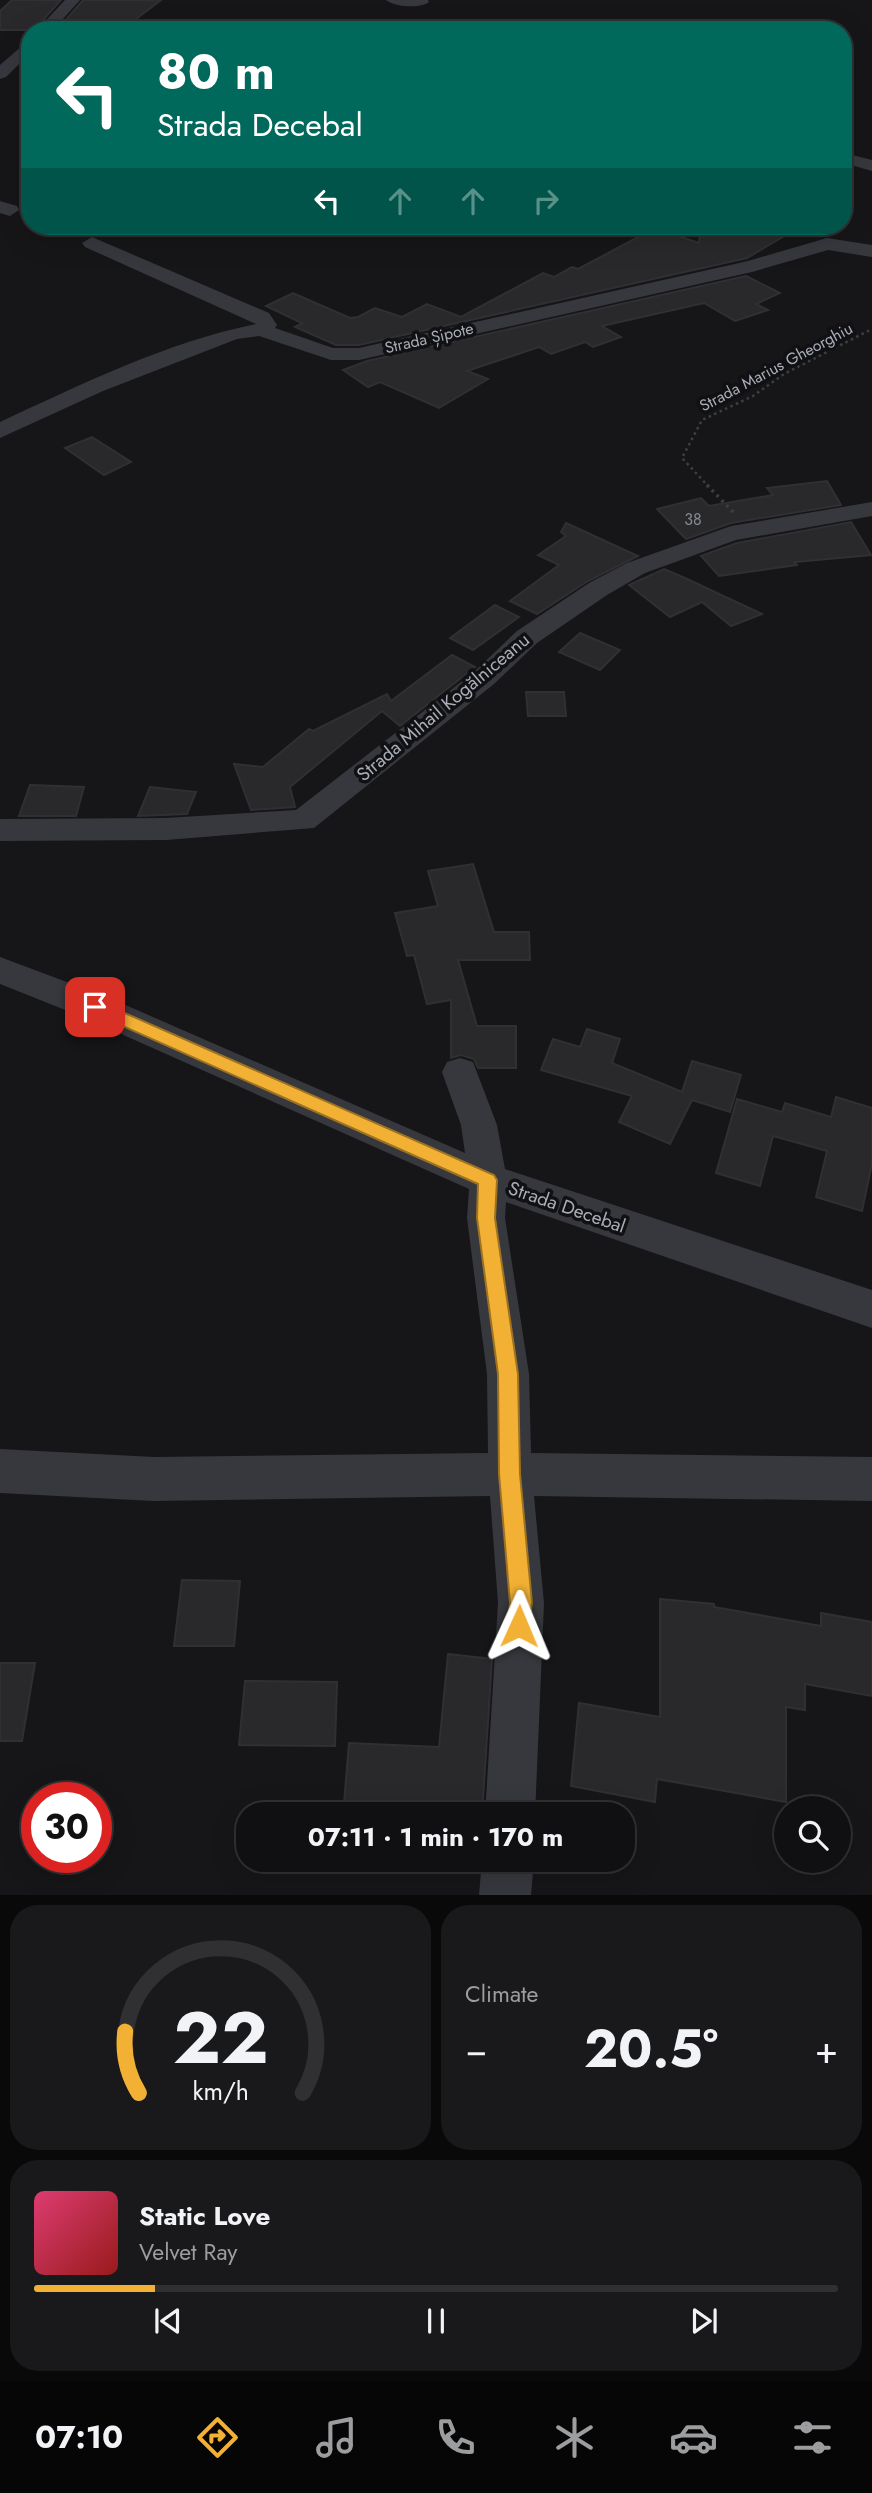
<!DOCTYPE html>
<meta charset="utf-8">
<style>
:root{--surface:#101012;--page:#19191b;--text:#f1f3f6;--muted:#9c9d9f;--line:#303032;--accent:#f2b134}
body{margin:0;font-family:Jost,sans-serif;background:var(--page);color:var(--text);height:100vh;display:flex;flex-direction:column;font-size:26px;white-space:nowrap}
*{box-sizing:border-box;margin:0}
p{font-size:23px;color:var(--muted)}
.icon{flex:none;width:38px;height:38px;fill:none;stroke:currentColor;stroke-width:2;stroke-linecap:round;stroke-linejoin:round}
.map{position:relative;height:1895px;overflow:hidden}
.drawer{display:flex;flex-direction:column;gap:10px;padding:10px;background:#09090a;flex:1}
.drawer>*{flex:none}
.top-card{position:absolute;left:21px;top:21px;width:831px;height:214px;border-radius:28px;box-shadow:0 7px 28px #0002,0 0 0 2px var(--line);background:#00695c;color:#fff;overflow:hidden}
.fabs{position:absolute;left:774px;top:1796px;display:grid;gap:14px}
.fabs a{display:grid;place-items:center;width:77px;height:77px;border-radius:50%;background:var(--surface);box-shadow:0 7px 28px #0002,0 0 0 2px var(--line);font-size:35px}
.speed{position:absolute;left:21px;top:1782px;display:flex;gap:14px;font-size:35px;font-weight:700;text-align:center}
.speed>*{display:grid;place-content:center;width:91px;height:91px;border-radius:50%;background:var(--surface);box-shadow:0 7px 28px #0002,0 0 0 2px var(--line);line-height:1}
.speed .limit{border:10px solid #d22;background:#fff;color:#111}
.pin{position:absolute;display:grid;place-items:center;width:60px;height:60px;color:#fff;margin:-30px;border-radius:14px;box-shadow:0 4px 10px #0006}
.me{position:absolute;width:77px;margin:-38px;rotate:1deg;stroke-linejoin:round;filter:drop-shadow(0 0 5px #0008)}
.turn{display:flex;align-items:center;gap:24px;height:147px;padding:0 21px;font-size:32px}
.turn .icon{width:91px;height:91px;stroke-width:2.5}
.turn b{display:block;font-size:49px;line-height:60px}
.lanes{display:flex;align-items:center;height:66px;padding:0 21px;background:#0003;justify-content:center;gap:35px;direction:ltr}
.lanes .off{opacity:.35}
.big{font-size:52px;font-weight:700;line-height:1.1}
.drawer .tile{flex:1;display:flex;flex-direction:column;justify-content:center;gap:10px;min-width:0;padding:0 24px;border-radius:28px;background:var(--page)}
.drawer .dial{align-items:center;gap:0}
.dial svg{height:182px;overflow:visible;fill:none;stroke:var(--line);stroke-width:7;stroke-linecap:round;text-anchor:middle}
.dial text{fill:var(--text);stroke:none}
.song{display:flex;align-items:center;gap:21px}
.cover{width:84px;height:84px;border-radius:10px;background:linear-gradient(135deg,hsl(340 70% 55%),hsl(0 70% 35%))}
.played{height:7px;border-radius:4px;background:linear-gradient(90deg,var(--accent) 15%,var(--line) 15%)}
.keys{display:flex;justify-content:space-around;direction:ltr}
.heat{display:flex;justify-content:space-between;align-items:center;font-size:38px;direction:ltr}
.drawer .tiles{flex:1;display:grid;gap:10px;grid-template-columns:1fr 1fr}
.tile:last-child{grid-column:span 2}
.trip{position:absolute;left:236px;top:1802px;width:399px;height:70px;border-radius:28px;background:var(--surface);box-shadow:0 7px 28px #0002,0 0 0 2px var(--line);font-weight:700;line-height:70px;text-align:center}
.menu{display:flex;height:112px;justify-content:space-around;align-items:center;background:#060607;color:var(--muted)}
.menu .icon{width:49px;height:49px}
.menu .current{color:var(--accent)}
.menu b{font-size:32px;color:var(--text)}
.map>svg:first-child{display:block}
.building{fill:#29292c;stroke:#303034;stroke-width:2}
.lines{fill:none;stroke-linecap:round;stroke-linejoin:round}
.path-far1{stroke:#3d3f44;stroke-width:2.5;stroke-dasharray:2.5 3.5;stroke-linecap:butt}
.path{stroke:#3d3f44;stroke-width:3.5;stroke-dasharray:2.5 4.5;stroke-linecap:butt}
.minor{fill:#37383d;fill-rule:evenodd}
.route{fill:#f2b134;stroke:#9d7322;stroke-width:2}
.labels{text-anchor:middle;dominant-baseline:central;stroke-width:7;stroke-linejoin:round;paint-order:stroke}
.far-street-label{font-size:16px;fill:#a8adb8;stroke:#111113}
.number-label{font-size:16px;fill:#888b94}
.street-label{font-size:19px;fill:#a8adb8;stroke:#111113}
</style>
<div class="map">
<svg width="872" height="1895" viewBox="0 0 872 1895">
<rect width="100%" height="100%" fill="#161618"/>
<!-- building -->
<g class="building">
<polygon points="12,0 61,0 34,30 0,30 0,11"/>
<polygon points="83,0 161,0 123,29 96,26 90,30 57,30"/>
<polygon points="701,226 801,226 747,258 359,345 336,345 295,327 302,323 266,306 293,293 350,318 358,317 375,308 402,317 427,304 461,317 543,273 554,277 572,267 578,269 655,228 699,243"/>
<polygon points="746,276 780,293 756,304 768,310 735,321 704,303 602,326 621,337 593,347 585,342 551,354 539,347 467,371 488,379 439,408 380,382 368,387 343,370 367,361"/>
<polygon points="92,437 131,462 104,475 65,448"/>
<polygon points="827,481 841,505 731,523 686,539 657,509 701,498 709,506 773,495 767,488"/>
<polygon points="851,522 871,555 795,562 797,565 719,576 701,556 737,543"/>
<polygon points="566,523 638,556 588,581 537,614 510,601 559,565 538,555 566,536 561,532"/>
<polygon points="664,569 687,579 762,614 731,626 702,602 670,617 629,585"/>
<polygon points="495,605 519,617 473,650 450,638"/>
<polygon points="580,633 620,650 600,670 559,652"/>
<polygon points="452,655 475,667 400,726 382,711 290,787 295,807 251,810 234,764 263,767 309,729 313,731 387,694 391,701"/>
<polygon points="526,692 564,692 566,716 528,716"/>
<polygon points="30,785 84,787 76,816 19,816"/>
<polygon points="150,787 196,792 187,814 138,816"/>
<polygon points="473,864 494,932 529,932 530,960 458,960 477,1026 516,1026 516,1068 478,1068 474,1059 461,1055 451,1058 451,1000 427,1004 414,955 407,956 395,913 438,906 428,871"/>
<polygon points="587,1029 620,1039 612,1063 682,1092 692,1061 741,1075 730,1112 692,1100 670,1144 619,1122 632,1096 541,1070 553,1039 580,1047"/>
<polygon points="836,1097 872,1108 872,1163 862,1211 816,1197 827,1151 773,1136 760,1186 716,1173 737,1099 782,1112 785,1103 831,1117"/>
<polygon points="182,1580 240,1581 234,1646 174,1646"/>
<polygon points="660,1599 714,1604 714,1607 821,1626 821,1613 872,1622 872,1696 805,1684 805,1710 786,1707 786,1802 657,1779 655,1802 571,1786 579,1703 660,1717"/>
<polygon points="448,1654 492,1659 482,1815 418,1811 418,1815 343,1815 349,1743 439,1747"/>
<polygon points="0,1663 35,1663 22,1741 0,1741"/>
<polygon points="245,1681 337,1682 335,1746 239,1745"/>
</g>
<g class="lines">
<!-- path-far1 -->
<polyline class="path-far1" points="709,487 682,458 702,420 753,396 784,374 872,329"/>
<!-- path -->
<polyline class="path" points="707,485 733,512"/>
<!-- minor -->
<g class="minor">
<polygon points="65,0 80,0 53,30 37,30"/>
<path d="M386,0h42l1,2c-9,7 -34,5 -43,-2z"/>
<polygon points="30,39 30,53 6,77 0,79 0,65"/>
<polygon points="844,153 872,160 872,171 844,163"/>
<polygon points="0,201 17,206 19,210 10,216 0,213"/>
<path d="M92,237l177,76 8,12 -2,3 58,20h26l389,-87 79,-23 45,7v12l-44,-7 -76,22 -393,88h-28l-72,-24 -22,3 -134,52 -103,47v-16c82,-38 167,-80 256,-98l-171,-77 -3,-4z"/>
<polygon points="872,502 872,516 736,540 645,573 607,595 537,643 494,684 314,828 166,840 0,841 0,819 166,818 296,810 474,672 517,631 589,583 627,563 731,526"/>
<polygon points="0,957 107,997 465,1153 461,1125 442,1072 447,1062 460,1058 473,1062 497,1125 505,1169 872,1290 872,1328 506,1202 505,1218 529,1374 531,1453 872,1457 872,1501 534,1496 544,1603 535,1815 485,1815 498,1603 490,1496 154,1501 0,1493 0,1449 154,1457 488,1453 487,1374 467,1218 469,1189 83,1017 0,984"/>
<polygon points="482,1860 534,1860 531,1895 479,1895"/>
</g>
</g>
<!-- route -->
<polygon class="route" points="95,1000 494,1175 497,1180 495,1218 518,1374 520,1474 532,1603 527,1634 519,1637 511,1634 508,1626 510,1603 499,1474 498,1374 477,1218 478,1184 89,1011 87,1007"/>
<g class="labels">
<!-- far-street labels -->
<g class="far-street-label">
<text transform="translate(429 338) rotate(-13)">Strada Șipote</text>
<text transform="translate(776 367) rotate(-28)">Strada Marius Gheorghiu</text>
</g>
<!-- number labels -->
<g class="number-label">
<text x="693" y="519">38</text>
</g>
<!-- street labels -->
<g class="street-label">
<text transform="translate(443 707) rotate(-40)">Strada Mihail Kogălniceanu</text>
<text transform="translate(567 1207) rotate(19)">Strada Decebal</text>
</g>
</g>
</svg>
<div class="fabs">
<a><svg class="icon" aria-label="search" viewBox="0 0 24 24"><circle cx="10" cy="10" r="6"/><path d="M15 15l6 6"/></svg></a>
</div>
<div class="speed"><div class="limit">30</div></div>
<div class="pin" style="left:95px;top:1007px;background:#d93025"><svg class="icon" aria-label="arrive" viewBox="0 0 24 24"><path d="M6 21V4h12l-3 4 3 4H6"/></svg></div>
<svg class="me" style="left:519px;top:1626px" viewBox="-20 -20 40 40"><path d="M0-17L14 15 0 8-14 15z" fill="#f2b134" stroke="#fff" stroke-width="4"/></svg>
<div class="trip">07:11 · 1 min · 170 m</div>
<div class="top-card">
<div class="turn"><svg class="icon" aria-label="left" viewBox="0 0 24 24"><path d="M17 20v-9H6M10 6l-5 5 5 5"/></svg><div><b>80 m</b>Strada Decebal</div></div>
<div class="lanes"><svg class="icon" aria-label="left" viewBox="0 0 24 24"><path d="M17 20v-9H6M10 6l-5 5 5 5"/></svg><svg class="icon off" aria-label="ahead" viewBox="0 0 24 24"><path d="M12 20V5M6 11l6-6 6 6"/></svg><svg class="icon off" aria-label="ahead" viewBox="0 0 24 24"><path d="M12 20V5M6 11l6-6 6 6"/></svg><svg class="icon off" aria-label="right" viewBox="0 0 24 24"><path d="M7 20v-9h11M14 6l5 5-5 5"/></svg></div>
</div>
</div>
<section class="drawer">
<div class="tiles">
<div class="tile dial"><svg viewBox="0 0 100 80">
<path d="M14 69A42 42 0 1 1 86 69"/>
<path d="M14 69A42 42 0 0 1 8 42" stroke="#f2b134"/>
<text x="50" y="56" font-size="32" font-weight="700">22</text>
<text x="50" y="72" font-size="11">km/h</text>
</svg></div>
<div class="tile"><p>Climate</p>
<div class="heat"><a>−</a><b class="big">20.5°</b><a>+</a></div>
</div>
<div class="tile">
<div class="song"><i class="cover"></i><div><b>Static Love</b><p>Velvet Ray</p></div></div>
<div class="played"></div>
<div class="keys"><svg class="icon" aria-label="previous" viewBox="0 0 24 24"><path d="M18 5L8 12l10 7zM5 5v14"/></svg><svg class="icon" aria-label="pause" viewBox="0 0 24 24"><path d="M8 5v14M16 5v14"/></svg><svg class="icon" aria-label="next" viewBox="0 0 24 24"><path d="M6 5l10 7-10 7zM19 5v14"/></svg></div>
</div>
</div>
</section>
<nav class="menu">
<b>07:10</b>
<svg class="icon current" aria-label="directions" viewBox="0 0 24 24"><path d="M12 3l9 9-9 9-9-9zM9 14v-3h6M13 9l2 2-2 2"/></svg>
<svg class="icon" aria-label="music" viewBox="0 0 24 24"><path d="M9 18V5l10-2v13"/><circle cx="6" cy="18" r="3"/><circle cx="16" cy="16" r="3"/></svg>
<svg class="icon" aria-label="phone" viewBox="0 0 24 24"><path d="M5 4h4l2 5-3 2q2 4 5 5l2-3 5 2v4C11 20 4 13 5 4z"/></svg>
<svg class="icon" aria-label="climate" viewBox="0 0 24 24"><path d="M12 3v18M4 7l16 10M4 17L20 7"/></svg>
<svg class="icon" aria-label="car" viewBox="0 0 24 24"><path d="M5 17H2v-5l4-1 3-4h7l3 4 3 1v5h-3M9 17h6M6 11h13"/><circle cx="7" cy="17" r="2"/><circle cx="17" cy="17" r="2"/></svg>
<svg class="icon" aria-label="filters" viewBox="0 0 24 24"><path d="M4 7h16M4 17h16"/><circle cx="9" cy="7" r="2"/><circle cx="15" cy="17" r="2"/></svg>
</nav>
